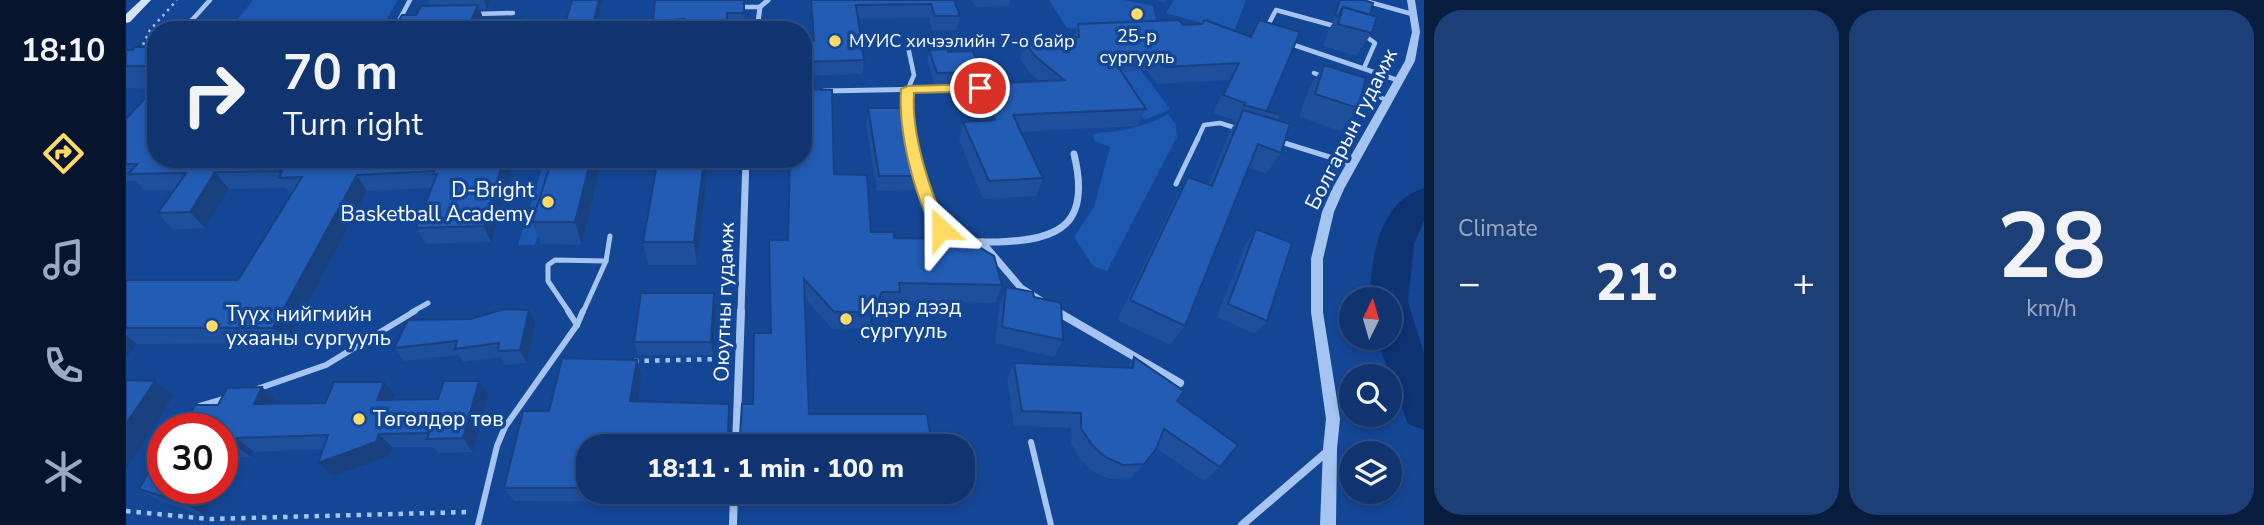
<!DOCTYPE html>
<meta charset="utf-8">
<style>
:root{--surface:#0f3470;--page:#1d3f78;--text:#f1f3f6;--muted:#9baac3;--line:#2f4f83;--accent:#ffdb66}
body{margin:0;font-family:"Nunito Sans",sans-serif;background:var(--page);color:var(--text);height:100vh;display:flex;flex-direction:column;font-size:26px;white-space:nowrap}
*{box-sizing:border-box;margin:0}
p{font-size:23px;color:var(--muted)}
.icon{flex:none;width:38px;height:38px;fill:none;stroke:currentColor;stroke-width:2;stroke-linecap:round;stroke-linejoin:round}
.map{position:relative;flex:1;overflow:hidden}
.panel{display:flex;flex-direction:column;gap:10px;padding:10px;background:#081d3e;width:840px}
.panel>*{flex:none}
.hud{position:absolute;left:21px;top:21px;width:665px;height:147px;border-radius:28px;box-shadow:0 4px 10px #0003,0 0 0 2px var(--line);background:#0f3470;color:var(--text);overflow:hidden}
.needle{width:46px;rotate:5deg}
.tools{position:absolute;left:1213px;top:287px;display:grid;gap:14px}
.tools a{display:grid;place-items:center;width:63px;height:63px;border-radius:50%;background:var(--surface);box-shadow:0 4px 10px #0003,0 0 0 2px var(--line);font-size:35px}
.speed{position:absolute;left:21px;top:413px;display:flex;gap:14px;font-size:35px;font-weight:700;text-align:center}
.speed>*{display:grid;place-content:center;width:91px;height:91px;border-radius:50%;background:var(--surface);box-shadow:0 4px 10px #0003,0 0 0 2px var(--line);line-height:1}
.speed .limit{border:10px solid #d22;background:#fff;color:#111}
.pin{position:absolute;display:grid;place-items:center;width:60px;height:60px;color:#fff;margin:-30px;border:4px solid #fff;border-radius:50%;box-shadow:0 2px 7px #0007}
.me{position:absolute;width:77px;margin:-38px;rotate:336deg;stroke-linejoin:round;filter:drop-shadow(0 0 5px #0008)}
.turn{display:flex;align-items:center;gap:24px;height:147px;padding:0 21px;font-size:32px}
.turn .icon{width:91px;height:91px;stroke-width:2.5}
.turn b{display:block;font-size:49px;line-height:60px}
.big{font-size:52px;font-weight:800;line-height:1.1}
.panel .widget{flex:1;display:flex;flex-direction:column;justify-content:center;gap:10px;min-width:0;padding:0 24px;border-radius:28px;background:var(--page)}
.panel .dial{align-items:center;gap:0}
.dial b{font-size:91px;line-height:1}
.heat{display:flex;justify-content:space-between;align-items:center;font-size:38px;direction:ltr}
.panel .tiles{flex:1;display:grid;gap:10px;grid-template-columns:repeat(2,1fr)}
.trip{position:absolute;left:450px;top:434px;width:399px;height:70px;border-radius:28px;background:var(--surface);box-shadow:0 4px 10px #0003,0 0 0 2px var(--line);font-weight:800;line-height:70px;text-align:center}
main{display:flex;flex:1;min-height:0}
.dock{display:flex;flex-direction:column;width:126px;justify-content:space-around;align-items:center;background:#06152d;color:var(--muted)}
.dock .icon{width:49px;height:49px}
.dock .active{color:var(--accent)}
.dock b{font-size:32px;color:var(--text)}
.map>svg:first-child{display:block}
.green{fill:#1c57b0}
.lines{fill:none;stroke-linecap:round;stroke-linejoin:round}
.river{fill:#0d3373;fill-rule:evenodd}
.path-far1{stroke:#a5c4f2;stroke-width:2.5;stroke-dasharray:2.5 4.5;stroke-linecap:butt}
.path{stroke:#a5c4f2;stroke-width:4.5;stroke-dasharray:4.5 6;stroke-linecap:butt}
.service-far2{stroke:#a5c4f2;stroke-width:4.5}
.service-far1{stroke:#a5c4f2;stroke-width:5}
.service{stroke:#a5c4f2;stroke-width:6}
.minor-far2{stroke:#a5c4f2;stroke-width:5}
.minor-far1{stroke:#a5c4f2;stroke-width:7}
.minor{stroke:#a5c4f2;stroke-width:8}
.tertiary{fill:#a5c4f2;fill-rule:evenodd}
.secondary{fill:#d4e4fc;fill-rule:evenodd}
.wall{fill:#1d4f9c}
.shaded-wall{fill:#18407f}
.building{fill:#225cb5;stroke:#18407f;stroke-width:2}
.route{fill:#ffdb66;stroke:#a68e42;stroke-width:2}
.poi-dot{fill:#ffdb66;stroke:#144696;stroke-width:2.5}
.labels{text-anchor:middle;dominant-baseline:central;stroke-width:7;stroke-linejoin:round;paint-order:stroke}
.far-poi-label{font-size:18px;fill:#fff;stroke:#144696}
.street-label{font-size:21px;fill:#fff;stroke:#144696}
.poi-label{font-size:21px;fill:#fff;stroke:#144696;text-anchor:start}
</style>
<main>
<nav class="dock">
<b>18:10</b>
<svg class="icon active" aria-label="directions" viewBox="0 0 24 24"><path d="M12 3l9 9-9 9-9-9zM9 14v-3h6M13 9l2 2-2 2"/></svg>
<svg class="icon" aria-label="music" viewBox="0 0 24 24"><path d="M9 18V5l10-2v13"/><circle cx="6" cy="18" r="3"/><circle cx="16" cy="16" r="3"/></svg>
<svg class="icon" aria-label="phone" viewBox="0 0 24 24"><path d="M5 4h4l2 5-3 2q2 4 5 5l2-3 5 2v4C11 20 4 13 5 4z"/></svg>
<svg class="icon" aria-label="climate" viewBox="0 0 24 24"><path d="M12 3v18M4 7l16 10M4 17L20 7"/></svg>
</nav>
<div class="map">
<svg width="1298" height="525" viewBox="0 0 1298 525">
<rect width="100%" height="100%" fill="#144696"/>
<!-- green -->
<g class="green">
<polygon points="127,0 272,0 254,30 103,30"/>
<polygon points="923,0 998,0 1027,6 1032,30 941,28"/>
<polygon points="1048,0 1120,0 1108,32 1040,13"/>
<polygon points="1011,65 1044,109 1019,120 976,66"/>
<path d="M1042,114l8,11 1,12 -70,134 -14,-5 -19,-29 20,-30 16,-60 -15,-6 -3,-7c29,-3 51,-6 76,-20z"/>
<polygon points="417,165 432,165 409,245 392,245"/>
</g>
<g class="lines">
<!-- river -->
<path class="river" d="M1298,188v33l-10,23 -6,58 16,51v77l-16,-6 -29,-78 -2,-8h13v-39h-21c3,-41 9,-97 55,-111z"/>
<!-- path-far1 -->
<polyline class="path-far1" points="14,51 24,30 51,0"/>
<!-- path -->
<g class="path">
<polyline points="508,361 598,359"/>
<polyline points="0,511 84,519 343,512"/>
</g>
<!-- service-far2 -->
<g class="service-far2">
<polyline points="1236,0 1286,14"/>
<polyline points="614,7 634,7"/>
<polyline points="349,14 387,13"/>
<polyline points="1141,27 1150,10 1212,27"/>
<polyline points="57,30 84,0"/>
<polyline points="268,30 284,0"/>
<polyline points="1238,35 1249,43 1238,68"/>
<polyline points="1165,44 1274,81"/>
<polyline points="782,47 788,75 782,89"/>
<polyline points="1188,73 1198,77"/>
<polyline points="1230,89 1264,101"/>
<polyline points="1071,140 1078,125 1094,123 1113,129"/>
</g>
<!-- service-far1 -->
<g class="service-far1">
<polyline points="1152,141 1226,164"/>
<polyline points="1050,184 1072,138"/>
<polyline points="480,261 484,236"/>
<polyline points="286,312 302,303"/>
<polyline points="443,312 422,281 422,265 429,260 480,261 457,312"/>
</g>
<!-- service -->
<g class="service">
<polyline points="442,311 451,325"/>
<polyline points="451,325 457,311"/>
<polyline points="131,389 200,365 289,311"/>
<polyline points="74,406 101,398"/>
<polyline points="905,442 925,525"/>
<polyline points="352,525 371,446 379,427 451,325"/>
</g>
<!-- minor-far2 -->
<g class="minor-far2">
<polyline points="631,30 634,7 642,0"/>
<polyline points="782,89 787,140"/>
<polyline points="698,91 854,88"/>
</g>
<!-- minor-far1 -->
<g class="minor-far1">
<path d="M787,138c4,28 8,71 28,92 13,14 40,12 57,12 63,-2 93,-18 76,-88"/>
<polyline points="856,242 895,288 917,302"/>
<polyline points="930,311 932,312"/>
<polyline points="615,312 620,159"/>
</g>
<!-- minor -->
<g class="minor">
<polyline points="930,311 1054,383"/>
<polyline points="610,446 615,311"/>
<polyline points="607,525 608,492"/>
<polyline points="1116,525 1203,450"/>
</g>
<!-- tertiary -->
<polygon class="tertiary" points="1281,0 1289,0 1294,32 1289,61 1218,189 1208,212 1197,259 1197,312 1214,419 1211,449 1210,525 1194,525 1197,449 1200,419 1185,312 1185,259 1196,212 1206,189 1279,61 1286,32"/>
<!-- secondary -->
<polygon class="secondary" points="15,0 25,0 4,22 0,23 0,14"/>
</g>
<!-- wall -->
<g class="wall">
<polygon points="302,0 365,0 361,9 354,9 357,18 399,30 290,15 304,6"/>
<polygon points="477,0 470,30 440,30 439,24"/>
<polygon points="618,0 619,30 528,30 527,21"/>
<polygon points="684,0 828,0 834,16 831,30 806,30 803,18 732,19 738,60 736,74 677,76 677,41 687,41"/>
<polygon points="846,0 885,0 883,6 850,7"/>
<polygon points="1029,0 1041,0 1039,3"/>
<polygon points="1213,0 1238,0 1244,15 1246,33 1230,56 1197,46 1203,29 1208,21 1206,20"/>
<polygon points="1133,20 1141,111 1155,115 1151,121 1155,153 1140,174 1123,167 1059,326 1044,345 991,320 1050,198 1062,177 1082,185 1104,131 1109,123 1107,122 1108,120 1087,113 1103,80 1031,84 1021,70 996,72 1020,109 1011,126 895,132 917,178 910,196 857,199 833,139 837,122 856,121 848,102 852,84 913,81 903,72 894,58 899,41 948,37 952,24 1057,25 1124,37"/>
<polygon points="30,47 30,159 361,159 385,176 365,242 300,244 290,228 306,188 241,191 161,343 11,344 0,358 0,280 112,280 165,194 160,188 103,189 79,228 47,230 32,213 48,190 18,190 9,181 0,181 0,119 27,89 0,88 0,50"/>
<polygon points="803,50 822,52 855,72 852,83 809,84 801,61"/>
<polygon points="1198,65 1232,108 1214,131 1173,117 1183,88"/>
<polygon points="742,108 793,176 790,190 751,191 740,123"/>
<polygon points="532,159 583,159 571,265 522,265 517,242"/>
<polygon points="708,174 745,232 768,238 876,285 869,303 772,301 770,309 753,310 743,328 706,329 679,298 683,414 806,446 462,446 462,492 517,492 516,502 388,501 378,488 423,411 511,360 516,376 512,402 603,404 604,419 604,435 608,438 614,435 627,404 645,333 662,240"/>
<polygon points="472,176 456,245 415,244 406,222"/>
<polygon points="1130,229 1141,321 1129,334 1091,317 1120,243"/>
<polygon points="880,287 937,340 928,357 869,343 874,304"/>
<polygon points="588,293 590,306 587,355 512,355 508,342"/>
<polygon points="409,324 401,363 379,365 375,357 337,362 333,355 278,361 268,348"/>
<polygon points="1008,357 1051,401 1094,467 1078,481 1030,448 1018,464 1005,478 984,479 967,472 954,459 945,443 945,428 888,426 881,379 888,363 1000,368"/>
<polygon points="136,387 152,402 151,404 199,403 270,396 268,400 312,399 362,395 347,452 313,453 307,447 266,447 263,456 207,476 192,463 197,449 128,452 125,457 97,458 96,460 96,429 92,405"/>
<polygon points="88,488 80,516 34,501 13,489"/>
</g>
<!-- shaded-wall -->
<g class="shaded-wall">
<polygon points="358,0 365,0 361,9"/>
<polygon points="473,0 477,0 470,30 468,30 467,24"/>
<polygon points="352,5 357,19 346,18"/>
<polygon points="395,18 399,30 390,30"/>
<polygon points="30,135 30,153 22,144"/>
<polygon points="378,159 385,176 365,242 358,226"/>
<polygon points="465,159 468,159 472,176 456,245 449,222"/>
<polygon points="578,159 583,159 571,265 568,242"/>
<polygon points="89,172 103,189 79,228 64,212"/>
<polygon points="231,175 241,191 161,343 147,328"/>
<polygon points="756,292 753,310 743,328 746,312"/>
<polygon points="588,293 590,306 587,355 585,342"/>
<polygon points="403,310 409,324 401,363 394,350"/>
<polygon points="0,335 11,344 0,358"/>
<polygon points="511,360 516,376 509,417 504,401"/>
<polygon points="29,381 48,395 0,469 0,424"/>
<polygon points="353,381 362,395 347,452 337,438"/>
<polygon points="258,382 270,396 263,414 251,400"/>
<polygon points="136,387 152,402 144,418 128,404"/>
<polygon points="603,404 604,419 604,446 602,434"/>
<polygon points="253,434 266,447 263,456 207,476 192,463"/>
<polygon points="111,438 128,452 125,457 107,444"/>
<polygon points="64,488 88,488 80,516 60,504"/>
<polygon points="512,492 517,492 516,502"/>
</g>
<!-- building -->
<g class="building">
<polygon points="446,0 473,0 467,24 439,24"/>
<polygon points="529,0 618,0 618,13 601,13 601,30 559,30 559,19 527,21"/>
<polygon points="685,0 828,0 834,16 809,16 805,4 730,5 738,60 677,62 677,41 688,41"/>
<polygon points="1214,0 1238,0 1247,3 1244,15 1217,7 1212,16 1209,15"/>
<polygon points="352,5 346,18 395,18 390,30 266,30 276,15 290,15 295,6"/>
<polygon points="1217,7 1251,17 1246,33 1212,24"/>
<polygon points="1053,20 1057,25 1076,24 1079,20 1125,37 1133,20 1174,32 1141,111 1155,115 1118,105 1119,103 1097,95 1113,63 1039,67 1029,53 985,56 1020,109 887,115 917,178 863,181 837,122 869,120 852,84 938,80 908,55 899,41 953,37 952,24"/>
<polygon points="183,26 181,30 147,30 149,27"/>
<polygon points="9,47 30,47 30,66 0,66 0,50 6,50"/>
<polygon points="821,49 822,52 847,51 855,72 811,73 803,50"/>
<polygon points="1198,65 1240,78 1232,108 1189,94"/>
<polygon points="30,86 30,135 22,144 30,144 30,159 378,159 358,226 290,228 311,174 307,174 308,171 231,175 147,328 0,328 0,280 112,280 176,177 153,178 156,171 89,172 64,212 32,213 60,173 2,174 11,164 0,164 0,119"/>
<polygon points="677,89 706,90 708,174 741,175 745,232 768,232 768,238 839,239 868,256 876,285 773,283 774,292 756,292 746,312 708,312 678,279 683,414 801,414 806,446 462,446 462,488 378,488 397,411 423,411 436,358 511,360 504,401 603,404 602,434 608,438 614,435 616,404 627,404 628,333 645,333 643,240 662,240 664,159 677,159"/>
<polygon points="742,108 781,108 793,176 753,176"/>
<polygon points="1117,110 1164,124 1155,153 1132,144 1059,326 1004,300 1062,177 1086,186"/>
<polygon points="426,159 465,159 449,222 406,222"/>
<polygon points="532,159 578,159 568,242 517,242"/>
<polygon points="1130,229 1166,243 1141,321 1102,304"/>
<polygon points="880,287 907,292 908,297 935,303 937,340 876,327"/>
<polygon points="515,293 588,293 585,342 508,342"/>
<polygon points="378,309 403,310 394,350 372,351 373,343 329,349 331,341 268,348 282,320 345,319"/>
<polygon points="1008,357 1058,391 1051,401 1112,445 1094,467 1038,429 1030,449 1018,464 997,465 979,457 966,445 955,428 955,413 896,411 888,363 1007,368"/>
<polygon points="0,380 29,381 0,424"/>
<polygon points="318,381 353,381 337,438 301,439 303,433 253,434 250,442 192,463 202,435 111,438 107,444 96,444 96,429 56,429 69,405 92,405 101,388 136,387 128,404 199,403 208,382 258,382 251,400 312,399"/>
<polygon points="37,447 37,488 64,488 60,504 13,489"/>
</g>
<!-- route -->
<path class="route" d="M854,84l7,4 -2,3 -71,2c-3,41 16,100 34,136l-7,6 -6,-2c-21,-37 -37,-101 -34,-144l7,-3z"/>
<!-- markers -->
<g class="poi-dot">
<circle cx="1011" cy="14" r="7"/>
<circle cx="709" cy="41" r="7"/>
<circle cx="422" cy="202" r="7"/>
<circle cx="720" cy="319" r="7"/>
<circle cx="86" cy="326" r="7"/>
<circle cx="233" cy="419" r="7"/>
</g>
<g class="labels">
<!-- far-poi labels -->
<g class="far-poi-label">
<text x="1011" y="36">25-р<tspan x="1011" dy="21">сургууль</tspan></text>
<text x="723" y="41" text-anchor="start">МУИС хичээлийн 7-о байр</text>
</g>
<!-- street labels -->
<g class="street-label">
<text transform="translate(1225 129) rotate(-63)">Болгарын гудамж</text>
<text transform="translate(598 302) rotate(-88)">Оюутны гудамж</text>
</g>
<!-- poi labels -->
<g class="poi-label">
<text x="408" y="190" text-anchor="end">D-Bright<tspan x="408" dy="24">Basketball Academy</tspan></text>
<text x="734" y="307">Идэр дээд<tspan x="734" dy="24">сургууль</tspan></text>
<text x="100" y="314">Түүх нийгмийн<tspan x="100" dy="24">ухааны сургууль</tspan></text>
<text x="247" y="419">Төгөлдөр төв</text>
</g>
</g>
</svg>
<div class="tools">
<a><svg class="needle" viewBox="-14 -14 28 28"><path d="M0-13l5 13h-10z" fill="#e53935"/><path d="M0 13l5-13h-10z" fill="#9baac3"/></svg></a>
<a><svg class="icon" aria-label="search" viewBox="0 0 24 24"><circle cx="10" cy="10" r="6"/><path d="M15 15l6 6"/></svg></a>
<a><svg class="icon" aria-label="layers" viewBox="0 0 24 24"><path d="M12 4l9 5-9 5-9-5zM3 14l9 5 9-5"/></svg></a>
</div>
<div class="speed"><div class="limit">30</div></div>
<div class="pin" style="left:854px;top:88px;background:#d93025"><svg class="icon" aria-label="arrive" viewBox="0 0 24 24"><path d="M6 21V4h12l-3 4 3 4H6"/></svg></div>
<svg class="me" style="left:815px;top:229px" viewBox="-20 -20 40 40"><path d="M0-17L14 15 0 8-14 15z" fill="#ffdb66" stroke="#fff" stroke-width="4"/></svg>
<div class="trip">18:11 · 1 min · 100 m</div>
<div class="hud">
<div class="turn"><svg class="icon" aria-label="right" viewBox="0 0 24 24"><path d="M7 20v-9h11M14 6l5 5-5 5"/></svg><div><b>70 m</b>Turn right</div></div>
</div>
</div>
<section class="panel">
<div class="tiles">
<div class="widget"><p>Climate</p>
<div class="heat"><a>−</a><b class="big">21°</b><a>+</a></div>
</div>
<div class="widget dial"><b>28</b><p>km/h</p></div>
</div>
</section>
</main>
